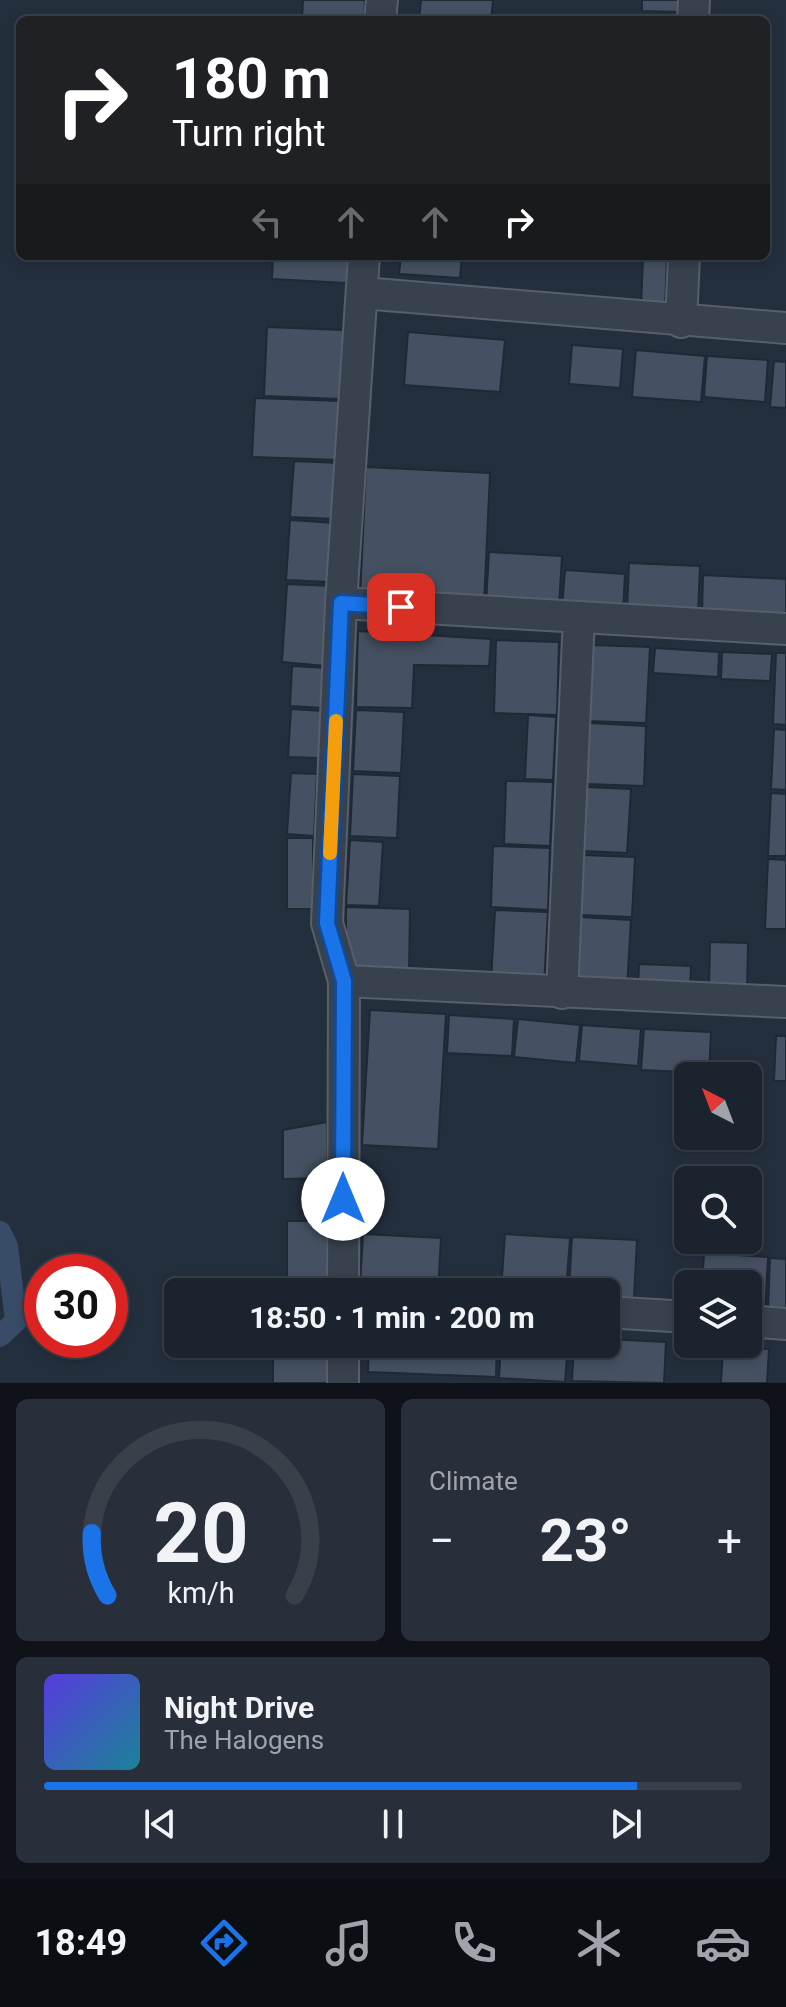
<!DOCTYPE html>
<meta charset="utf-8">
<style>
:root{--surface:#1b232e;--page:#282f3a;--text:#f1f3f6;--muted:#a0a4aa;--line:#39404a;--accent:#1a73e8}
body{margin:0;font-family:Roboto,sans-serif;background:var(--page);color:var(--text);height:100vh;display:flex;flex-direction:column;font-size:30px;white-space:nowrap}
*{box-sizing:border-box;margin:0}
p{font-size:26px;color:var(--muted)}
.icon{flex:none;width:44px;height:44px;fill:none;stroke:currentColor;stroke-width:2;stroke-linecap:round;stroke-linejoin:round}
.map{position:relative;height:1383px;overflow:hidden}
.drawer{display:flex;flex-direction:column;gap:16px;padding:16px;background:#0f1319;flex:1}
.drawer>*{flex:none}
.banner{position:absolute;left:16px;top:16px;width:754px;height:244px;border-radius:12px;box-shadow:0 4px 12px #0003,0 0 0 2px var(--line);background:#202124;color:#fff;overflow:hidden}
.needle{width:52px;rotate:318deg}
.fabs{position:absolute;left:674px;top:1062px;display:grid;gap:16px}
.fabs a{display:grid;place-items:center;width:88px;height:88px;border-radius:12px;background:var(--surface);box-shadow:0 4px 12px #0003,0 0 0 2px var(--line);font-size:40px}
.speed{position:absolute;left:24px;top:1254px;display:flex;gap:16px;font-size:40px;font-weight:700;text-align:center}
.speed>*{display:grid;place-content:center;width:104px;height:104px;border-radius:50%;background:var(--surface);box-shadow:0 4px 12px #0003,0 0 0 2px var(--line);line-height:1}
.speed .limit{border:12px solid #d22;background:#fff;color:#111}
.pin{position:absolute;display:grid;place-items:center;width:68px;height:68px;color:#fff;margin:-34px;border-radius:16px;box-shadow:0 4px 12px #0006}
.me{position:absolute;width:88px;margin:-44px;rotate:0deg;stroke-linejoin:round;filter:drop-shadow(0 0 6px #0008)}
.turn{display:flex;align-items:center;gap:28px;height:168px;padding:0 24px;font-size:36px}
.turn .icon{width:104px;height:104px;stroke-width:2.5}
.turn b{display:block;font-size:56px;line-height:68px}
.lanes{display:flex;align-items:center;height:76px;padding:0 24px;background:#0003;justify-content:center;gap:40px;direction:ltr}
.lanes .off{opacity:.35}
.big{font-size:60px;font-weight:700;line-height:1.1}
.drawer .widget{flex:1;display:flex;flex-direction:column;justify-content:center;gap:12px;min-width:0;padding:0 28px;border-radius:12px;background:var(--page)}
.drawer .dial{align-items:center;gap:0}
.dial svg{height:208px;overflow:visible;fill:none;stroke:var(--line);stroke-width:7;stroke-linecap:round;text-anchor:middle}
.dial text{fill:var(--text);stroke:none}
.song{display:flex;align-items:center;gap:24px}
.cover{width:96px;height:96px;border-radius:12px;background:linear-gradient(135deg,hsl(250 70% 55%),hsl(190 70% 35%))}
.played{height:8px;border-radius:4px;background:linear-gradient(90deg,var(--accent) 85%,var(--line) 85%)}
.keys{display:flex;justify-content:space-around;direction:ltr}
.heat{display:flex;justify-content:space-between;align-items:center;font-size:44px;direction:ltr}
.drawer .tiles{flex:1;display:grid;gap:16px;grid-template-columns:1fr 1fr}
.widget:last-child{grid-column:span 2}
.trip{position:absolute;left:164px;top:1278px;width:456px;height:80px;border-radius:12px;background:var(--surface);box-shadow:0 4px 12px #0003,0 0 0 2px var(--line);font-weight:700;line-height:80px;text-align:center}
.tabs{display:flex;height:128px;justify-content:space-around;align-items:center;background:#0b0e12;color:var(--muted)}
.tabs .icon{width:56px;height:56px}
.tabs .active{color:var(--accent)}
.tabs b{font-size:36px;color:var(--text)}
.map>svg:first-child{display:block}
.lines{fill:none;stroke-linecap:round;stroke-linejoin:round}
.canal{stroke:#394c67;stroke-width:22}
.building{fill:#455162;stroke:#1f2835;stroke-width:2}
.minor-casing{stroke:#565f6c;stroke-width:34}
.minor{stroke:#38414e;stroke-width:30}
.route-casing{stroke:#114b97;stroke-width:20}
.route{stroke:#1a73e8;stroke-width:14}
.slow{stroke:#f59e0b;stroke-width:14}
</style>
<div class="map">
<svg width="786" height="1383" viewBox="0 0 786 1383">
<rect width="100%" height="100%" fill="#242f3e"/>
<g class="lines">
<!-- canal -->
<polyline class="canal" points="0,1232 7,1246 16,1321 0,1336"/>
</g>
<!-- building -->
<g class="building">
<polygon points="303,0 365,0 364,20 302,20"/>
<polygon points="421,0 493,0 491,20 419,20"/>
<polygon points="642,0 683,0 682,12 642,11"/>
<polygon points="273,256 348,256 347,283 272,279"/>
<polygon points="401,256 462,256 460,278 399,274"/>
<polygon points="643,256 667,256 665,309 641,308"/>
<polygon points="267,327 344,330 341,399 264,396"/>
<polygon points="408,332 505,340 500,392 404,385"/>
<polygon points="572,345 623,349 620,388 569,384"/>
<polygon points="636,350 705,356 701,402 632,397"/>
<polygon points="707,356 768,360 765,402 704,397"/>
<polygon points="774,361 786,362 786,408 770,407"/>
<polygon points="255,398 341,401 338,460 252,457"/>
<polygon points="294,461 338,463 335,519 290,517"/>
<polygon points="366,467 490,473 484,604 360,598"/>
<polygon points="290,520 335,523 331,582 286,580"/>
<polygon points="489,552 562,556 559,607 486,604"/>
<polygon points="629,563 700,566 698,614 627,611"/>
<polygon points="565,570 625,574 623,611 562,608"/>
<polygon points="703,575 786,579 786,618 702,615"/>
<polygon points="287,584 331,586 326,666 282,662"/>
<polygon points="358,631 491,639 489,666 414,665 412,708 356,707"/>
<polygon points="496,640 559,642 557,715 494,713"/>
<polygon points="592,645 650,647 646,723 588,721"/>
<polygon points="655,648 719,652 718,677 653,673"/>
<polygon points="722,652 772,654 770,681 721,679"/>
<polygon points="776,653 786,653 786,725 773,724"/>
<polygon points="292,666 326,668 323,708 290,706"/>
<polygon points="291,709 323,711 320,758 288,757"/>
<polygon points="356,710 404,712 401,773 353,771"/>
<polygon points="528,715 556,717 553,780 525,779"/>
<polygon points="589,723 646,726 644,786 586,784"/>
<polygon points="774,729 786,730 786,790 771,789"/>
<polygon points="291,773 317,774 314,836 287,834"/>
<polygon points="353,774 400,776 397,838 350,836"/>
<polygon points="506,781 553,782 550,846 504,844"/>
<polygon points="586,787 631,789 627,853 583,851"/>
<polygon points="771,793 786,794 786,856 768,856"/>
<rect x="287" y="838" width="26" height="71"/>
<polygon points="350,840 383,842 379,906 346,905"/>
<polygon points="493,846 550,848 548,910 491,907"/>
<polygon points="582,855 635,857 632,917 580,915"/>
<polygon points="768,859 786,860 786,929 765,929"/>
<polygon points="346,907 410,909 409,975 346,974"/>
<polygon points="495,910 548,912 544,985 491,982"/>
<polygon points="580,917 631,920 627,987 576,985"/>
<polygon points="710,942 748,943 747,991 709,990"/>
<polygon points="639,964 691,966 690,989 638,987"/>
<polygon points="370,1010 446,1014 438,1149 362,1145"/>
<polygon points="449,1015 514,1019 512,1056 447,1053"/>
<polygon points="518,1019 580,1025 576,1063 514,1057"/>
<polygon points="582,1025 641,1029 638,1066 579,1061"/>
<polygon points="644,1029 711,1032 709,1073 641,1070"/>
<polygon points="776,1036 786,1036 786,1081 774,1081"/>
<polygon points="327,1122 327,1178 283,1179 283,1130"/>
<rect x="287" y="1221" width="40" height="61"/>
<polygon points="363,1234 441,1238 438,1291 360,1286"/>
<polygon points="505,1234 570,1238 566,1292 501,1291"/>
<polygon points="572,1237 637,1240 634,1298 606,1297 606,1292 569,1292"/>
<polygon points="704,1253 768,1257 765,1312 748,1311 748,1284 702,1284"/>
<polygon points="770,1258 786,1259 786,1313 768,1312"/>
<polygon points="606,1339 666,1342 664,1383 572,1381 574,1344 606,1344"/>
<polygon points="369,1344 497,1344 496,1377 368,1372"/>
<polygon points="501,1344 568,1344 565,1382 499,1378"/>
<polygon points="723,1348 769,1349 767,1383 721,1383"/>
<rect x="273" y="1352" width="54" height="31"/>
</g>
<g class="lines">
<defs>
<g id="minor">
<polyline points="380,20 382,0"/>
<polyline points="693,20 694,0"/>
<polyline points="362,293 786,328"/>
<polyline points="681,322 684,256"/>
<polyline points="341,603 786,629"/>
<polyline points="344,981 786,1002"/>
<polyline points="562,993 579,617"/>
<polyline points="343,1292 344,981 327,923 341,603 364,256"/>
<polyline points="606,1312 688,1317"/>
<polyline points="748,1321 786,1324"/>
<polyline points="343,1383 343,1344"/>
</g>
</defs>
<!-- minor casing -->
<use href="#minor" class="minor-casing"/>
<!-- minor -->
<use href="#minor" class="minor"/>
</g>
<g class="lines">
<defs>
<polyline id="route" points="343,1199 344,981 327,923 341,603 401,607"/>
</defs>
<!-- route casing -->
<use href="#route" class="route-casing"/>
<!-- route -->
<use href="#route" class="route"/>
<!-- slow -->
<polyline class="slow" points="330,853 336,721"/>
</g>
</svg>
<div class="fabs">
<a><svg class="needle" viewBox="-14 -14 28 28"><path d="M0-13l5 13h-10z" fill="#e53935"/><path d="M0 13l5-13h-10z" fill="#a0a4aa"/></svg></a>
<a><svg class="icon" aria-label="search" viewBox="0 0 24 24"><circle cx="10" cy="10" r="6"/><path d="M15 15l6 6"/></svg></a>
<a><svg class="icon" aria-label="layers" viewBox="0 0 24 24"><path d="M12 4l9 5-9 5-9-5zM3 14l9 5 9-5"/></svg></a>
</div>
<div class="speed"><div class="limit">30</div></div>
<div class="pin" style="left:401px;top:607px;background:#d93025"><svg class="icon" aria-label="arrive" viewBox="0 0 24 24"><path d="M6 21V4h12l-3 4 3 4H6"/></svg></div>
<svg class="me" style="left:343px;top:1199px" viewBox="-20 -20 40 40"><circle r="19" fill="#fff"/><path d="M0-13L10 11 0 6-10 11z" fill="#1a73e8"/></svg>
<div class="trip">18:50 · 1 min · 200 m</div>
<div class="banner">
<div class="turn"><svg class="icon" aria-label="right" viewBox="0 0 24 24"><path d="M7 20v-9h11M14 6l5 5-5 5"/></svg><div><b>180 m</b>Turn right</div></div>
<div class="lanes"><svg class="icon off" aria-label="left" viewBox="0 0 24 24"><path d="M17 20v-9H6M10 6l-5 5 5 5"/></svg><svg class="icon off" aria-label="ahead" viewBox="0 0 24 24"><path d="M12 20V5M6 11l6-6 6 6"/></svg><svg class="icon off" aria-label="ahead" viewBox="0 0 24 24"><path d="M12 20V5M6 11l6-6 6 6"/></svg><svg class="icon" aria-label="right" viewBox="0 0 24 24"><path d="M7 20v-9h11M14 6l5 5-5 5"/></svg></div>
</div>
</div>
<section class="drawer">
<div class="tiles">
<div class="widget dial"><svg viewBox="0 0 100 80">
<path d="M14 69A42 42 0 1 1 86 69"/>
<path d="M14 69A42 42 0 0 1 8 45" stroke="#1a73e8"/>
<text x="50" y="56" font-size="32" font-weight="700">20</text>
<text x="50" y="72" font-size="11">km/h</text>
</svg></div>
<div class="widget"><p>Climate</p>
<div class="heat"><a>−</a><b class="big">23°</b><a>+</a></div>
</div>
<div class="widget">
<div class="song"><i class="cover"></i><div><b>Night Drive</b><p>The Halogens</p></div></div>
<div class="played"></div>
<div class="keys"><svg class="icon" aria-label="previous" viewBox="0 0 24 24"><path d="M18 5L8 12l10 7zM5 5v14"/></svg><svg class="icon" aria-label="pause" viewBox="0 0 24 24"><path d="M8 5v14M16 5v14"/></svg><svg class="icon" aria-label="next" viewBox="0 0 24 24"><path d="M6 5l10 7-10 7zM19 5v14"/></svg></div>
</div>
</div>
</section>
<nav class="tabs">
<b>18:49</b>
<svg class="icon active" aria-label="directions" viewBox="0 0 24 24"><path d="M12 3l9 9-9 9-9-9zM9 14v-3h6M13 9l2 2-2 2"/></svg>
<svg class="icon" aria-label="music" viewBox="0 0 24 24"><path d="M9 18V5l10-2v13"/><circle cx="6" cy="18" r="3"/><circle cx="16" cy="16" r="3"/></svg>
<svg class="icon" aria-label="phone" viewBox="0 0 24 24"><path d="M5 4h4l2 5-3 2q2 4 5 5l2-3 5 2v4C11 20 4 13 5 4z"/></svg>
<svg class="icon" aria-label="climate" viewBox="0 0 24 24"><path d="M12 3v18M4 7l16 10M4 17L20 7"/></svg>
<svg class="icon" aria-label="car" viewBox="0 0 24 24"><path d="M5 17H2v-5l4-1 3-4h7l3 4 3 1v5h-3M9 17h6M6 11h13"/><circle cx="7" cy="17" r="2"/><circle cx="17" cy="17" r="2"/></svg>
</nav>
